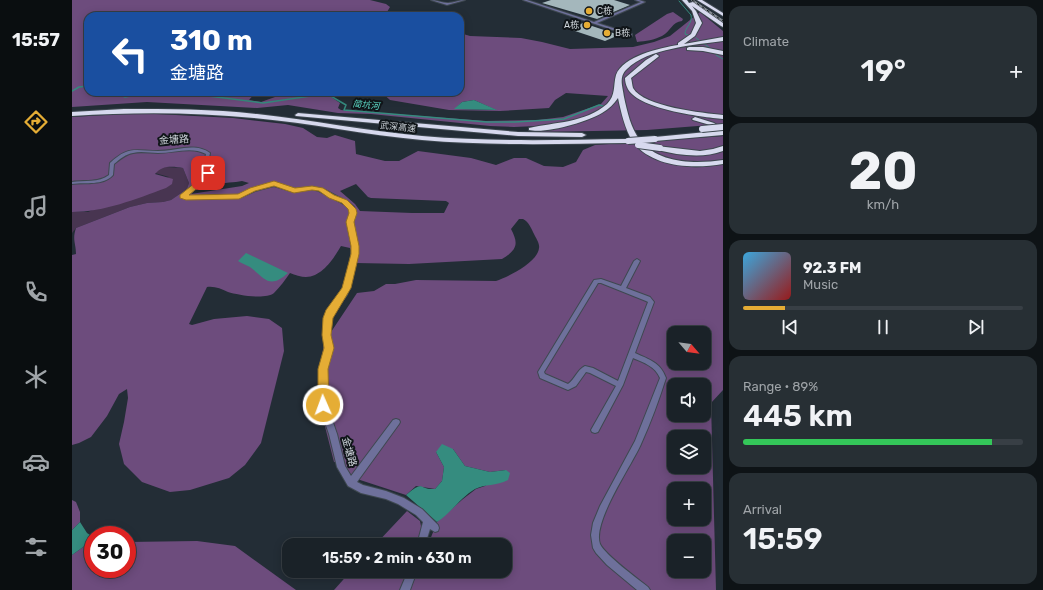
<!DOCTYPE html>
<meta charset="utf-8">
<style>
:root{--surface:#1a2228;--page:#272f34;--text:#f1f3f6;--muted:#9fa4a8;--line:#383f45;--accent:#e5ad35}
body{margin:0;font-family:Rubik,"Noto Sans SC",sans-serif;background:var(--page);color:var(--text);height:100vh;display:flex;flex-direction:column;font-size:15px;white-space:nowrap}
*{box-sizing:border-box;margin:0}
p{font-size:13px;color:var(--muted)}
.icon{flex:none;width:22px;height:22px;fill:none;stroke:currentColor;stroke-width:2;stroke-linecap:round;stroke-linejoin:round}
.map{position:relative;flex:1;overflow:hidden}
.details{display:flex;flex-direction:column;gap:6px;padding:6px;background:#0e1316;width:320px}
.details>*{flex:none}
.hud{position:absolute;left:12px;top:12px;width:380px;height:84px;border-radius:12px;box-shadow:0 2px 10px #0003,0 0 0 1px var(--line);background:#1a4fa0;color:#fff;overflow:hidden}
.needle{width:26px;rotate:118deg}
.buttons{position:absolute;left:595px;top:326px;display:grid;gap:8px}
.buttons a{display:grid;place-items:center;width:44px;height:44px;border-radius:8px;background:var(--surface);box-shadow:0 2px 10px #0003,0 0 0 1px var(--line);font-size:20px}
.speed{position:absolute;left:12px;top:526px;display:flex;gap:8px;font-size:20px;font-weight:700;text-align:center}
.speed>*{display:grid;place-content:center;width:52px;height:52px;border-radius:50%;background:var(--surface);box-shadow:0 2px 10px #0003,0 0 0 1px var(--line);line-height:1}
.speed .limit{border:6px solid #d22;background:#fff;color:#111}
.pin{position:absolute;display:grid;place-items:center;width:34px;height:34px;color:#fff;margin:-17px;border-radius:8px;box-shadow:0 2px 6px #0006}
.me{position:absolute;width:44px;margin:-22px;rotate:358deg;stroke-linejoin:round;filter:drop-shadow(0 0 3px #0008)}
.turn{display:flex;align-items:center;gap:14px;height:84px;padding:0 20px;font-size:18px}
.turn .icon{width:52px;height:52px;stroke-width:2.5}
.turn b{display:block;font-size:28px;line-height:34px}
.big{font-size:30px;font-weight:600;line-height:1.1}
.details .card{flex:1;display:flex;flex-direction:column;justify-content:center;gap:6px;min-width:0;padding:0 14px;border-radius:12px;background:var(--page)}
.details .dial{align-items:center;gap:0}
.dial b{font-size:52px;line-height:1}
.song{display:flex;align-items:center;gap:12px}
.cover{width:48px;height:48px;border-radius:6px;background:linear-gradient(135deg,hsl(200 70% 55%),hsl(0 70% 35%))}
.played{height:4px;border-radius:2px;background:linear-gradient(90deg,var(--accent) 15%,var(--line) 15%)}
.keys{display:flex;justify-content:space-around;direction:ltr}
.heat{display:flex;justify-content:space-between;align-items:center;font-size:22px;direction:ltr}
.charge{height:6px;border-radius:3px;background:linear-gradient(90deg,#34c759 89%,var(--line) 0)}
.trip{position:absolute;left:210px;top:538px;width:230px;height:40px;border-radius:12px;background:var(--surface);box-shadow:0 2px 10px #0003,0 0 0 1px var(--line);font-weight:600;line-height:40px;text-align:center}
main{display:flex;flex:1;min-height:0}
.tab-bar{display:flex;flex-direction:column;width:72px;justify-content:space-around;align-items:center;background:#0a0e10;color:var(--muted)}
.tab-bar .icon{width:28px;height:28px}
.tab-bar .current{color:var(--accent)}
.tab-bar b{font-size:18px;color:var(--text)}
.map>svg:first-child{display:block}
.green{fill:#483551}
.forest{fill:#6d4c7d;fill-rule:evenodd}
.water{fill:#358c7f}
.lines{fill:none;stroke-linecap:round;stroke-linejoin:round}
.stream-far1{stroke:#358c7f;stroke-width:1}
.stream{stroke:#358c7f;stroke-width:1.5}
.building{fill:#a4b7bc}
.minor-casing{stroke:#3e4850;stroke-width:2}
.highway-casing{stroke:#3e4850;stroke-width:2}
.minor{fill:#6e709b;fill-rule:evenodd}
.highway{fill:#d7d9ee;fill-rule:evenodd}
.rail-casing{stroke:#888f96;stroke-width:2}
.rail{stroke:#101519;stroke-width:1;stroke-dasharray:3;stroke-linecap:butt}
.highway-bridge-casing{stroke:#3e4850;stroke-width:8;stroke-linecap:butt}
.highway-bridge{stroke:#d7d9ee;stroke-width:6}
.route{fill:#e5ad35;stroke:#957022}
.poi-dot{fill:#e5ad35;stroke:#101519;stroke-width:1.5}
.labels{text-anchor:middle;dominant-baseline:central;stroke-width:4;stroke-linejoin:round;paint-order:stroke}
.far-poi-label{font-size:9px;fill:#cdd3d9;stroke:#101519;text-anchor:start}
.far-water-label{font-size:9px;font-style:italic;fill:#5ddac7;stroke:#101519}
.far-street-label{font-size:9px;fill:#cdd3d9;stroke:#101519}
.street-label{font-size:10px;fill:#cdd3d9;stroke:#101519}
</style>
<main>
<nav class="tab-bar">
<b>15:57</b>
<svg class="icon current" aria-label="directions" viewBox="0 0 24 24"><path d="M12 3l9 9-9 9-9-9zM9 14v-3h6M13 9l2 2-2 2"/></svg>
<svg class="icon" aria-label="music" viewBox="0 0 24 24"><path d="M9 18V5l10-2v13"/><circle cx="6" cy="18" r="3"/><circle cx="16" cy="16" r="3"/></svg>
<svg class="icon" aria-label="phone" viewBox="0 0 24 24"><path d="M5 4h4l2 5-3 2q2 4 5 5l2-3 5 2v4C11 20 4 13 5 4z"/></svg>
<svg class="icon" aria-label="climate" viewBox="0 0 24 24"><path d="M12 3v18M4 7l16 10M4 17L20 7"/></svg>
<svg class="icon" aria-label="car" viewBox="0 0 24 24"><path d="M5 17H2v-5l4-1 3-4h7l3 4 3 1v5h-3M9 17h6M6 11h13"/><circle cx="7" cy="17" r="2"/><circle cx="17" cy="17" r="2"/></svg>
<svg class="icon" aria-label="filters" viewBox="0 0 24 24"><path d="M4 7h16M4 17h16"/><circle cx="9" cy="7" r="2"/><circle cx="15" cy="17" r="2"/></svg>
</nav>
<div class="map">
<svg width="651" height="590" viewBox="0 0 651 590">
<rect width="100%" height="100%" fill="#232d36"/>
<!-- green -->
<polygon class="green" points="94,167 111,168 117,183 115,189 99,200 91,202 75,203 58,207 4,228 0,233 0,212 16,212 97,177 83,173 88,168"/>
<!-- forest -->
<g class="forest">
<path d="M0,0h298l16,4 4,3 -3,5 -3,1 19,2 12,-4 20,4 3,1h-350v76h168l-7,8 12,2 28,-10h35l16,11 -2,5 3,2 145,11 52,-1 25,-3 38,-13 7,-8 -42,-3 -11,7 -6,8 -49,3 -51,-1 -59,-10 -9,-8h79v-59l10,3 51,2 21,4 28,7 63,-2 21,-5 16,-6 30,-24 23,19v93l-76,6 -106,2 -4,-6 -23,1 -24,-1 -119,-12 -33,-1 -50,-8 -31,3 -110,-6 -75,5zM402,100l22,10 -41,-1 7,-7z"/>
<path d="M601,12l10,7 -1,2c-10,1 -11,10 -20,15 -8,4 -16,5 -25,6l-2,-7 32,-21z"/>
<path d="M65,113l96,5 52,6 18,4 14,9 10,1 8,-3 20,6 1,13 29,7h14l19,-10 53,7 25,7 18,-7h12l18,8 19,1 13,-5 7,-12 12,-5 128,-9v254l-12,13 5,187h-306l8,-19h87v-26h-77l9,-23 26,-23 13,-10 9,-3 21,-16 -16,2 -25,-6 -12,-17 -17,3 8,15 -2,14 -7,8 -19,-3 -10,9 -52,-17 -13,-15 -7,-1 -15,-59 1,-32 5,-35 4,-1 28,-42 17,-2 12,-7h9l21,-4 80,1c12,-4 42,-19 43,-33 1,-4 -3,-10 -5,-14 -3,-6 -5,-12 -11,-15h-4l-8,10c8,15 6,21 -9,30l-93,5 -53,-1 -6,-15 -9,-2c-7,12 -19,31 -35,31 -5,0 -11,-2 -16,-4 -5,7 -10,14 -16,20 -9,7 -36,2 -46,-1 -7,-3 -13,-6 -21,-5l-18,37 3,1 22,-6 33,-3 22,3 13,9 2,23 -23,92 -16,22 -16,13 -39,12 -20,2 -28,-10 -18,-18 -5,-20 5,-22 4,-24 -1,-9 -8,5 -12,22 -16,21 -12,6 -7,2v-190l4,-1c0,-11 -4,-14 0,-26l54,-21 17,-4 16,-1 8,-2 16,-11 2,-6 -6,-15c-10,-2 -21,-3 -28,6l18,5 -1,5 -6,4c-30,11 -62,24 -94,24v-95zM170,181l7,2 -7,3 -51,8c10,-12 36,-10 51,-13zM284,184l12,13 3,1 75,3 3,2 -5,10h-32l-52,-2 -5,-7 -15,-13zM602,333h30v30h-30zM602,385h30v30h-30zM602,437h30v30h-30zM602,489h30v30h-30zM602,541h30v30h-30z"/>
<polygon points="0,500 4,502 8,512 8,522 0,530"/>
<polygon points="335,511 348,521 350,531 347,539 339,539 337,545 303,545"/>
<polygon points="21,540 21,569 55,569 55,542 125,541 163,546 224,590 0,590 0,555"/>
<polygon points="279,571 337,571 329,590 262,590"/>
</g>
<!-- water -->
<g class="water">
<polygon points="402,100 425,110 382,109 390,102"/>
<path d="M174,253l42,20c-19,17 -23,5 -38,-6 -4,-2 -9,-4 -12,-6z"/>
<path d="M370,444l11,5 12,17 25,6 16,-2 4,3 -2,7c-12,6 -23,4 -33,9 -15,9 -24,24 -38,33l-31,-27c19,-16 12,-5 29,-6l7,-8 2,-14 -8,-15z"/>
<polygon points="8,522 15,533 21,537 21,540 0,555 0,530"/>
</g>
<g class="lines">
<!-- stream-far1 -->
<g class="stream-far1">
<path d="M607,1l12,14c2,8 -6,12 -6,19l3,1"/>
<polyline points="624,38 638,48"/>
<polyline points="644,55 651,59"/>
</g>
<!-- stream -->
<g class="stream">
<polyline points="0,91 7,87 16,86"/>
<polyline points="28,92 40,92"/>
<polyline points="42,92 53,97 74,93 105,92 191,103 252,94 257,95 274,105 272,110 415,122 443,122 492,119 527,105 531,106"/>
</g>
</g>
<!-- building -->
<g class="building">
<polygon points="479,0 542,0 558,5 525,19 470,3"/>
<polygon points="511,23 547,35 533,41 497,29"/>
</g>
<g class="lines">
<defs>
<g id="minor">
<path d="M359,0c5,0 11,3 17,3 6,0 11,-3 17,-3l-18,5z"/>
<polygon points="451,0 455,0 522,22 569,2 563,0 567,0 573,2 525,23 560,34 560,36 559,36"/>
<path d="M112,148c9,-1 18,-1 26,5l-2,10 2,10 -10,12 -14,11h52l13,-7 23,-6 20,6 18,-2 11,2 25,13 6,5 2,6 -3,9 5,26 -2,15 -9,32 -14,18 -2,5 -2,17 3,13 -6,21 1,36 10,29 8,32 6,10 42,-56 3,-1 3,1 1,2 -1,2 -42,58 6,3 23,6 18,7 18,11 16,16 1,3 -1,3 -3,1 -5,-3 -5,16h-8l6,-23 -7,-7 -18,-11 -12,-5 -25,-6 -13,-7 -11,-19 -8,-33 -10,-29 1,-36 6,-21 -3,-13 2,-17 3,-8 13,-16 9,-31 2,-15 -5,-26 3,-9 -1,-5 -5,-4 -25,-13 -7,-2 -18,3 -20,-6 -19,5 -16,7h-57v-4l14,-11 10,-10 -2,-10 2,-9c-15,-8 -32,-1 -48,-1 -8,0 -17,-2 -25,0 -7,1 -13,6 -19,11l-1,11c-10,11 -27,7 -41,9v-2c12,-2 27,1 37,-7l1,-12c19,-18 26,-12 48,-12 9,0 17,-2 26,-3z"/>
<path d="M565,259l3,2 -14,27 24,9 4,5 -19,51c15,7 25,9 31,25 -7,22 -15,44 -25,66 -9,21 -49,78 -41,100 5,11 38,35 48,43l2,3h-13l-30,-25 -11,-12 -3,-5 -2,-13 2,-12 7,-17 35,-65 25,-63c-5,-12 -16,-15 -27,-20l-10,27 -25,47 -3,1 -3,-1 -1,-2 25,-44 -26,-13 -4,-1 -10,14 -8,4 -28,-12 -2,-6 56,-92 7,-1 20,7 13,-25zM526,283h3l45,18 2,1 -30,79 -25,-13 -8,-2c-8,4 -10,13 -17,18l-23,-10 -1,-2z"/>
<polygon points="336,571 345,571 338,590 328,590"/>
</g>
<g id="highway">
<path d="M610,0h5l2,3 4,-1 30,21v4l-2,-1 -29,-20 4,5 6,12 -7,13 -11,8 39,-7v4c-28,4 -75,7 -96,28 -9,8 -4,18 -3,28 3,14 7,32 16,43 19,24 56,24 83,20v4c-29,5 -70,4 -90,-22 -8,-12 -12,-30 -15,-44 -4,6 -9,11 -16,15 -15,9 -56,21 -73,17v-2c26,-6 56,-5 78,-24 9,-9 6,-18 9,-29 7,-19 44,-27 62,-30v-2l13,-9 5,-11 -4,-12z"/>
<polygon points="625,0 630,0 651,13 651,16"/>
<polygon points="617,47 631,47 651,51 651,55 631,51 615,50 615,48"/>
<path d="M584,54l3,2 -1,1 -27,21c1,3 1,7 2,10 11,19 70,25 90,27v4c-21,-2 -88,-10 -96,-32 -1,-2 -2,-6 -2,-9l21,-18z"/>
<path d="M52,109c44,0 89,0 133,5 55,6 110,17 165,22 69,6 137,4 206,3l4,2 -4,2c-69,1 -137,3 -206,-3 -56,-5 -112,-17 -168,-22 -61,-6 -121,-6 -182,-2v-4z"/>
<polygon points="226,113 446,132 510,133 514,135 510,137 446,136 224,116 223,115"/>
<polygon points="623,117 642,123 651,129 651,135 583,141 579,139 583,137 645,131 638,125 621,120 620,119"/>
<path d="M585,146l43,5 13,-2 10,-3v5c-21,8 -44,4 -66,-1z"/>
</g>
</defs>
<!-- minor casing -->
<use href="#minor" class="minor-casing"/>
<!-- highway casing -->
<use href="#highway" class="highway-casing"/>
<!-- minor -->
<use href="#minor" class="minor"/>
<!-- highway -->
<use href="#highway" class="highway"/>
<defs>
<polyline id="rail" points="620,0 651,21"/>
</defs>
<!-- rail casing -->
<use href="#rail" class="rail-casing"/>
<!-- rail -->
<use href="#rail" class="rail"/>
<defs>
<g id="highway-bridge">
<polyline points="630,129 651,127"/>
<polyline points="556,141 583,139"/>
<polyline points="566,145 588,148"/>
</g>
</defs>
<!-- highway-bridge casing -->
<use href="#highway-bridge" class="highway-bridge-casing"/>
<!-- highway-bridge -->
<use href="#highway-bridge" class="highway-bridge"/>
</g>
<!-- route -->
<polygon class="route" points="134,171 136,171 140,173 134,181 117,195 166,194 178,188 202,181 223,188 240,186 251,188 262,195 275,200 284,209 285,213 282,222 287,246 287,254 279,288 261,318 259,335 262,348 256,369 257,405 255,409 251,410 247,409 246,405 246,369 252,348 250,335 251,318 254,310 270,288 279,254 279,246 274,222 277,213 276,209 270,203 257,198 247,191 240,190 222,193 202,186 183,191 167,199 114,200 108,198 108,195 129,178"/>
<!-- markers -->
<g class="poi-dot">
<circle cx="517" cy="11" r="4"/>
<circle cx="515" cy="25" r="4"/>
<circle cx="535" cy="33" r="4"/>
</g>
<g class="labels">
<!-- far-poi labels -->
<g class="far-poi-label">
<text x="525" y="11">C栋</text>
<text x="507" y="25" text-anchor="end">A栋</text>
<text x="543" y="33">B栋</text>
</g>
<!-- far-water labels -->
<g class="far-water-label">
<text transform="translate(294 105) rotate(5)">简坑河</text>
</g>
<!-- far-street labels -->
<g class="far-street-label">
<text transform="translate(326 127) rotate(6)">武深高速</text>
</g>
<!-- street labels -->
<g class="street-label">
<text transform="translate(102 140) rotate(-4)">金塘路</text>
<text transform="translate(277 452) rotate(75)">金塘路</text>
</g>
</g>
</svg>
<div class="buttons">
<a><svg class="needle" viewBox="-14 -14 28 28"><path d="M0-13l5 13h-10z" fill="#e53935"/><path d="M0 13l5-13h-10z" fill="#9fa4a8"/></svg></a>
<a><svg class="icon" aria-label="sound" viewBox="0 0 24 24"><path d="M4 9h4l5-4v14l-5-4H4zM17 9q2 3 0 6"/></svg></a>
<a><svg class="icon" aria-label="layers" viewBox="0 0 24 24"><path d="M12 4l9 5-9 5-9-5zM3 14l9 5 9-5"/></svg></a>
<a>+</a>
<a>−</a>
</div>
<div class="speed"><div class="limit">30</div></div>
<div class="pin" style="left:136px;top:173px;background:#d93025"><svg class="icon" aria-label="arrive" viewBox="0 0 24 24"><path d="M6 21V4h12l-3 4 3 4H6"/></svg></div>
<svg class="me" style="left:251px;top:405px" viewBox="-20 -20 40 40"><circle r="17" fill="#e5ad35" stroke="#fff" stroke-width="3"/><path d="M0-11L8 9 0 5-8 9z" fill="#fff"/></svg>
<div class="trip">15:59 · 2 min · 630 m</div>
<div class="hud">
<div class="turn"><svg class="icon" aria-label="left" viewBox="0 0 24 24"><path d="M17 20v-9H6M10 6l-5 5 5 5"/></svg><div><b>310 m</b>金塘路</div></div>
</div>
</div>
<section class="details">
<div class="card"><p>Climate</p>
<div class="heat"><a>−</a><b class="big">19°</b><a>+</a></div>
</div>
<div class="card dial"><b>20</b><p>km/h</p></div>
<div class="card">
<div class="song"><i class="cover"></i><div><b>92.3 FM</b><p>Music</p></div></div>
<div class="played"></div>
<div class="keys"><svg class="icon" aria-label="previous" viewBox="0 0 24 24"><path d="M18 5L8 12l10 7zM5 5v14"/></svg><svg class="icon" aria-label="pause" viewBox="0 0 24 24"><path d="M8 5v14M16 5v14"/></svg><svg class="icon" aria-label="next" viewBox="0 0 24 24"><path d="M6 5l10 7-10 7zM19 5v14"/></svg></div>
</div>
<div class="card"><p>Range · 89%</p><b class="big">445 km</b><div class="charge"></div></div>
<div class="card"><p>Arrival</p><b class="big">15:59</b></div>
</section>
</main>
